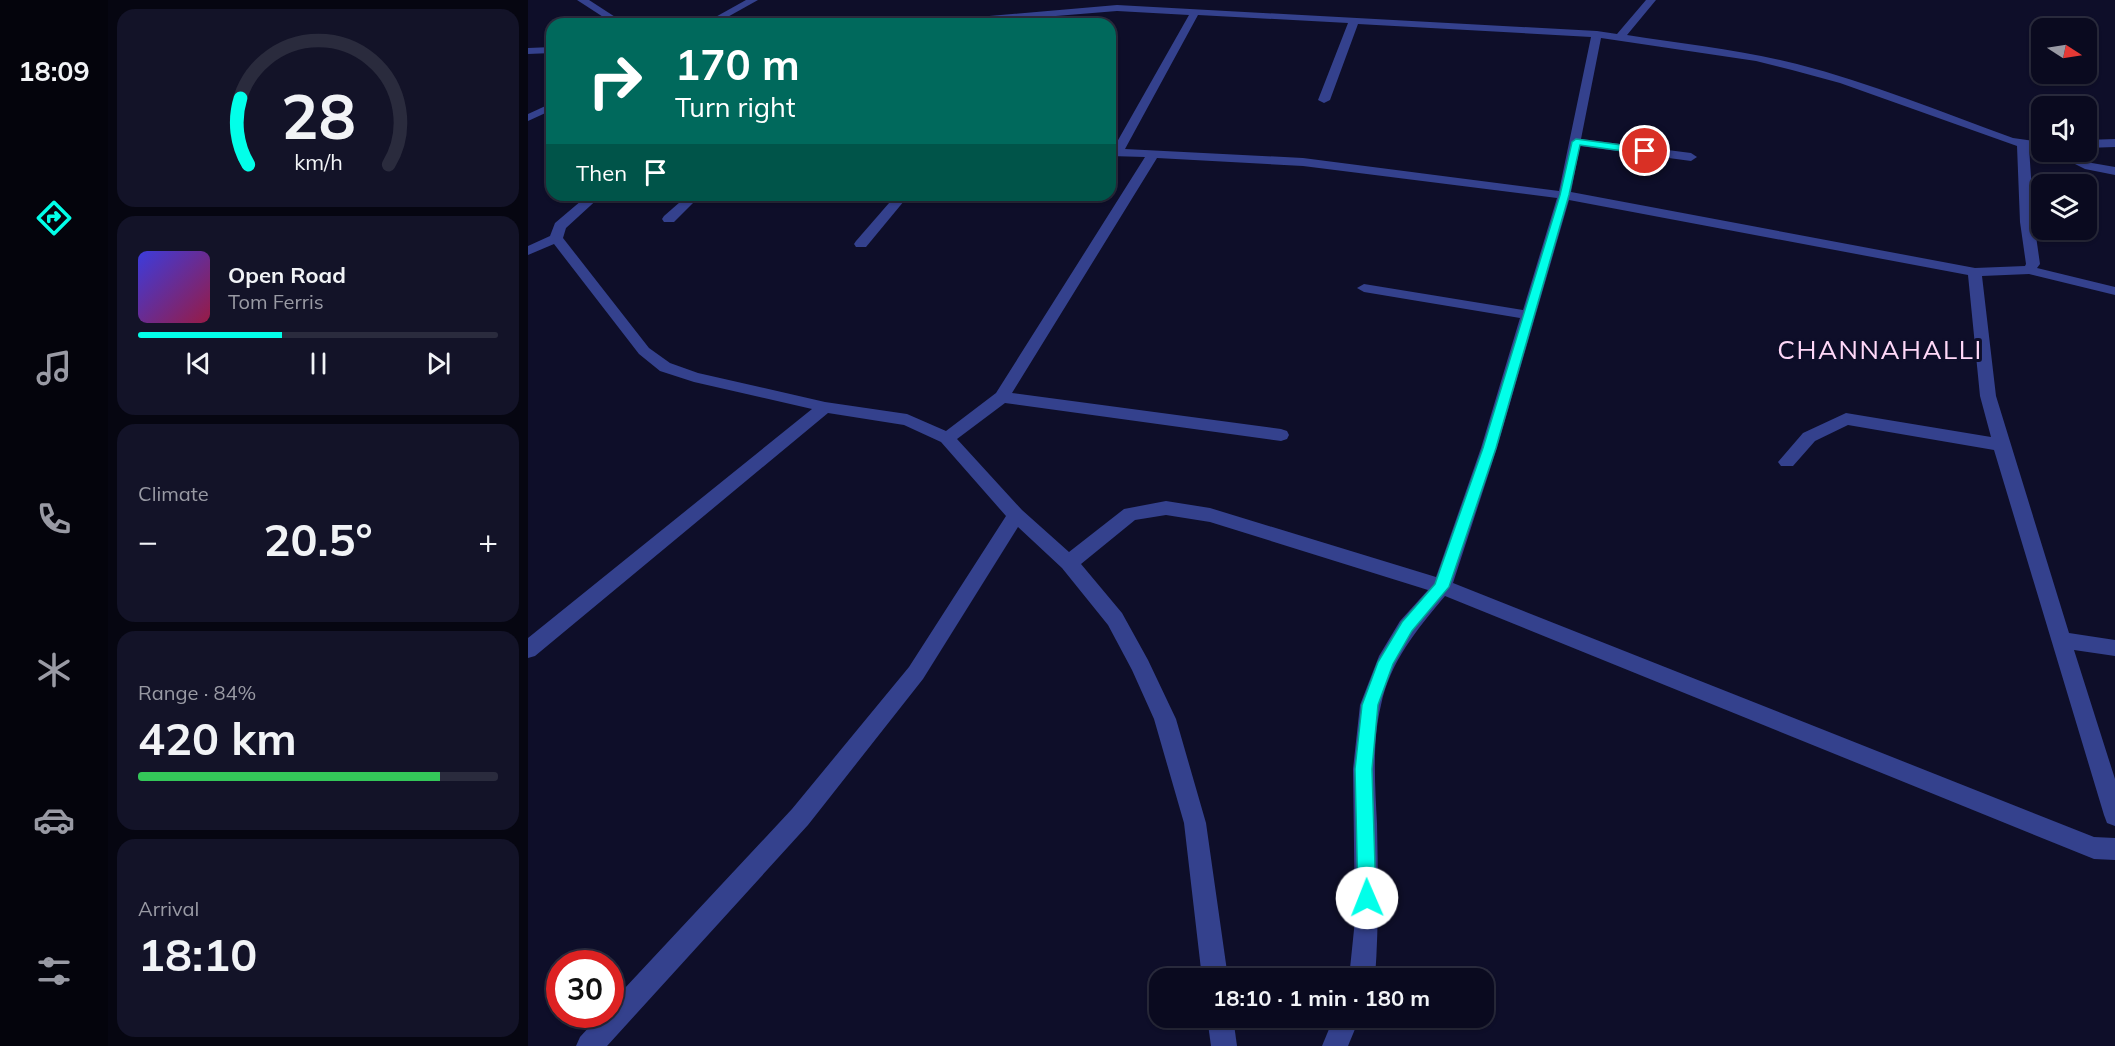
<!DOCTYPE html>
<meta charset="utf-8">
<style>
:root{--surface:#0a0a1f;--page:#131328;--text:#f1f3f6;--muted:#999aa4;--line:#2a2b3d;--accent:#02ffe9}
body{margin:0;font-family:Mulish,sans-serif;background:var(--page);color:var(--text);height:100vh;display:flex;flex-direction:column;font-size:22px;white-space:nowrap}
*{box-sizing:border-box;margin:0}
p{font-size:20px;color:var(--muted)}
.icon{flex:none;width:33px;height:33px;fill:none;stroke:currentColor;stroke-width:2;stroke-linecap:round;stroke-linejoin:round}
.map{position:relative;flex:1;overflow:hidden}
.panel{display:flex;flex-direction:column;gap:9px;padding:9px;background:#060611;width:420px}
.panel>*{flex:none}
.hud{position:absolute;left:18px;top:18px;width:570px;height:183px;border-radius:18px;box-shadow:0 2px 4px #0004,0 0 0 2px var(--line);background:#00695c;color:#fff;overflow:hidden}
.needle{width:39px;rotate:102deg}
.buttons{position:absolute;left:1503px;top:18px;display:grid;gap:12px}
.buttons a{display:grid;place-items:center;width:66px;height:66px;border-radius:12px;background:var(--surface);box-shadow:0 2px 4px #0004,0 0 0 2px var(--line);font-size:30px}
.speed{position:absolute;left:18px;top:950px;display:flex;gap:12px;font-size:30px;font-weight:700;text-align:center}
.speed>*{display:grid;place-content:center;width:78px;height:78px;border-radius:50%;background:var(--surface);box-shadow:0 2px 4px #0004,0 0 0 2px var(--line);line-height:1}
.speed .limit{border:9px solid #d22;background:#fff;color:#111}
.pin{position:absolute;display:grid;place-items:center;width:51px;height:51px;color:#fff;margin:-26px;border:3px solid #fff;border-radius:50%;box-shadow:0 2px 6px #0007}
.me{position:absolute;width:66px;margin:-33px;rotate:359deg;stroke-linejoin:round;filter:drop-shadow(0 0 4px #0008)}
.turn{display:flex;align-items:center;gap:21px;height:126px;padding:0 30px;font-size:27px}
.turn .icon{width:78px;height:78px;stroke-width:2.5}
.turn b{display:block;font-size:42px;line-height:51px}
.then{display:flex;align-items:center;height:57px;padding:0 30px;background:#0003;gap:12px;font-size:22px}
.big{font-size:45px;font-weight:700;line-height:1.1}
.panel .tile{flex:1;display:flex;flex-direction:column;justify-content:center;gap:9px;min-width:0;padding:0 21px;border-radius:18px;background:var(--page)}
.panel .dial{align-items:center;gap:0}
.dial svg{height:156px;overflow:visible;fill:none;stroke:var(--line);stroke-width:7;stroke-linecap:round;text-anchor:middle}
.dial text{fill:var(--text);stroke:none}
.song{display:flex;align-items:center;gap:18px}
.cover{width:72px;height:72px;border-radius:9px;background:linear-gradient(135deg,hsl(240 70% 55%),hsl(340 70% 35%))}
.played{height:6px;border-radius:3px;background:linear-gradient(90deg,var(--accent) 40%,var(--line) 40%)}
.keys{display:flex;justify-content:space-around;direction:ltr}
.heat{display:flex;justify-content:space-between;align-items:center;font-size:33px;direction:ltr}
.charge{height:9px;border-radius:4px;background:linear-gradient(90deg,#34c759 84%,var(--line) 0)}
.trip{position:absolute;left:621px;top:968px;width:345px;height:60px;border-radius:18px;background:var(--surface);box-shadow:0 2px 4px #0004,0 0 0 2px var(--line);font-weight:700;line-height:60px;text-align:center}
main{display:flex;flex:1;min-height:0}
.dock{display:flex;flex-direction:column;width:108px;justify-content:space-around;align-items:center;background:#04040c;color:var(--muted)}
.dock .icon{width:42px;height:42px}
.dock .on{color:var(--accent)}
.dock b{font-size:27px;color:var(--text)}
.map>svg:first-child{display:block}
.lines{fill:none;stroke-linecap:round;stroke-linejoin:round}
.minor{fill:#34418d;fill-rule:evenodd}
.route{fill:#02ffe9;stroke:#01a697;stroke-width:1.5}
.labels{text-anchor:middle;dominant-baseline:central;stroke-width:6;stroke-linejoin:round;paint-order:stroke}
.quarter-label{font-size:26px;letter-spacing:1.5px;fill:#ffd8f8;stroke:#0e0e29}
</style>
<main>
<nav class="dock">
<b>18:09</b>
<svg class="icon on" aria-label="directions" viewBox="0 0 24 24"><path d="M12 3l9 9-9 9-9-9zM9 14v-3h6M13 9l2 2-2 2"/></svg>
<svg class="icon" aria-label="music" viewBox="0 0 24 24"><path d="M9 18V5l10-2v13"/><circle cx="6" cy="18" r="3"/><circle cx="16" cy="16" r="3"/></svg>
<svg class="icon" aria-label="phone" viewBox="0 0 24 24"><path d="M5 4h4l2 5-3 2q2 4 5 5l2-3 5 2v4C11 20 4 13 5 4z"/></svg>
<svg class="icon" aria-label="climate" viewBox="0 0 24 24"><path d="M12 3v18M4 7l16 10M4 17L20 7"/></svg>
<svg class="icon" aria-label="car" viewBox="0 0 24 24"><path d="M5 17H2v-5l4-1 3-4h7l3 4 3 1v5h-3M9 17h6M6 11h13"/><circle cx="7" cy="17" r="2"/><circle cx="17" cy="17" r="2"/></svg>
<svg class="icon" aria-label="filters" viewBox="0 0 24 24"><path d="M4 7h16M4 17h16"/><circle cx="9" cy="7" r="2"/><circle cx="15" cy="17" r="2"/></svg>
</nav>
<section class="panel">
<div class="tile dial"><svg viewBox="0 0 100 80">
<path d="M14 69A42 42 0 1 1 86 69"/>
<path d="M14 69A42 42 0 0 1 10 35" stroke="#02ffe9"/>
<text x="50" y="56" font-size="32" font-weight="700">28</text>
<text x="50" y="72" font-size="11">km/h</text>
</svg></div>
<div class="tile">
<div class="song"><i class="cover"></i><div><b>Open Road</b><p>Tom Ferris</p></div></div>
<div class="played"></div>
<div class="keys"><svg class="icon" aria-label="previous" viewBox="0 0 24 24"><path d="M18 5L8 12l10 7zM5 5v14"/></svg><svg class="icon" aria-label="pause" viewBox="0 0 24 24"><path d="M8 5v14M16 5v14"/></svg><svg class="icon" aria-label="next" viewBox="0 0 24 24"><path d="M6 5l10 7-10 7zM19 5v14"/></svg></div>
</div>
<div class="tile"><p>Climate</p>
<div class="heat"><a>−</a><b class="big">20.5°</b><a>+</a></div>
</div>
<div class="tile"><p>Range · 84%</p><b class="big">420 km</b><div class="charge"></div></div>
<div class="tile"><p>Arrival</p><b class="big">18:10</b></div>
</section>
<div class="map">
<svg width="1587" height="1046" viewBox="0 0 1587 1046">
<rect width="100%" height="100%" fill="#0e0e29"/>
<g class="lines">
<!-- minor -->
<g class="minor">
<polygon points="49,0 61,0 98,24 86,24"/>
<polygon points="218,0 230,0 187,24 175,24"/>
<path d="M1118,0h10l-29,35c57,9 115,15 170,29 74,19 145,48 216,74l29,4v7l-13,-2 5,75 6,42 -3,4 78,19v8l-86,-21 -47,2 14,120 73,237 46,7v16l-41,-6 41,129v47l-8,-3 -3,-8 -110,-365 -146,-25 -33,16 -22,25h-12l-3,-4 25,-29 43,-20 145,24 -11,-41 -12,-121 -399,-75 -72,248 -44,135 641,254 21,1v22l-21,-1 -649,-263c-28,33 -55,66 -64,109 -9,36 -6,81 -4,118 1,52 2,103 -2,155h-26l6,-58 -2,-151 7,-64 19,-49 21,-35 28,-31 -218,-68 -44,-7 -31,5 -54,44 41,49 26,47 28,59 30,104 22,155h-26l-18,-155 -30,-104 -22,-49 -24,-45 -46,-57 -44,-41 -95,152 -115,146 -201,221h-31l4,-9 21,-23h9v-10l182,-195 117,-142 97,-151 -65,-74 -37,-17 -76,-12 -293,243 -7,2v-20l284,-229 -118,-27 -34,-11 -21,-17 -85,-110 -26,11v-9l22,-10 5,-13 33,-28h14l-36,33 -3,10 86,110 21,15 28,10 127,29 82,12 39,17 50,-38 149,-236 -35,-1v-8l3,1 76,-134 -72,-4 -157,13h-41l1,-2 197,-17 480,26 20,3zM670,15l150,8 -30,77 6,3 6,-3 28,-76 233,13 -32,154 -256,-33 -178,-9zM1073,38l155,23 36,9 48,13 177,63 3,76 6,42 -1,2 -50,2 -404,-76 9,-46 111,15 6,-4 -6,-4 -110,-14zM629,158l146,8 254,32 -34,112 -159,-26 -7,4 7,4 156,26 -39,130 -45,129 -226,-69 -44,-7 -42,8 -55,43 -47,-42 -65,-71 48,-36 276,38 6,-2 2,-4 -2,-4 -6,-2 -269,-36z"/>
<polygon points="24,47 24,53 0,54 0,48"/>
<polygon points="24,103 24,110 0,121 0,114"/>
<polygon points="1587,139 1587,147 1558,148 1558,140"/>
<polygon points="1523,152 1538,152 1564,163 1587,167 1587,175 1557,169"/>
<polygon points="160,195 173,195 146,222 136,222 134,219 136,216"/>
<polygon points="368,195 381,195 338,247 328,247 326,244 328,241"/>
<polygon points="679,1017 705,1017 709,1046 683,1046"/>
<polygon points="806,1017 832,1017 820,1046 794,1046"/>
</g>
</g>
<!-- route -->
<polygon class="route" points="1048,139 1117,148 1121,151 1117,154 1052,145 1041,195 968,448 921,587 884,631 865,664 850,705 844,769 848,898 845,905 839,907 832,905 830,898 827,769 834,705 850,662 874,622 907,584 955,448 1032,195 1044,142"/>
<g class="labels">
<!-- quarter labels -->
<g class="quarter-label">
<text x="1352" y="349">CHANNAHALLI</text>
</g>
</g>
</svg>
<div class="buttons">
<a><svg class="needle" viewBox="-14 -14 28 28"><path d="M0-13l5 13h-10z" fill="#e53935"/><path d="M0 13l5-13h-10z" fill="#999aa4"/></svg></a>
<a><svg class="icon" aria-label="sound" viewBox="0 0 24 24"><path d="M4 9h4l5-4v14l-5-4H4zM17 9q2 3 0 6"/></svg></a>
<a><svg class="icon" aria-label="layers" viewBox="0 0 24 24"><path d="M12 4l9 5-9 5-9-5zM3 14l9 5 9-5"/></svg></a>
</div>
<div class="speed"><div class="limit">30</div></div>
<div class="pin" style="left:1117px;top:151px;background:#d93025"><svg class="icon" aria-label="arrive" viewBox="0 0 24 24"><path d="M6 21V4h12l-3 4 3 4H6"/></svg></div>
<svg class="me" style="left:839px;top:898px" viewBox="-20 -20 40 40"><circle r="19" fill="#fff"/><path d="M0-13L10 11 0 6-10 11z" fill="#02ffe9"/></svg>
<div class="trip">18:10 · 1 min · 180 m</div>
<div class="hud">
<div class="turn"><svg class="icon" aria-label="right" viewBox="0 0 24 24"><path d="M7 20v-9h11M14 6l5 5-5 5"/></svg><div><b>170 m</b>Turn right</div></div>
<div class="then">Then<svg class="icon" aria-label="arrive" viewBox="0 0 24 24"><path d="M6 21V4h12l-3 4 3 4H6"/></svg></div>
</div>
</div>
</main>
